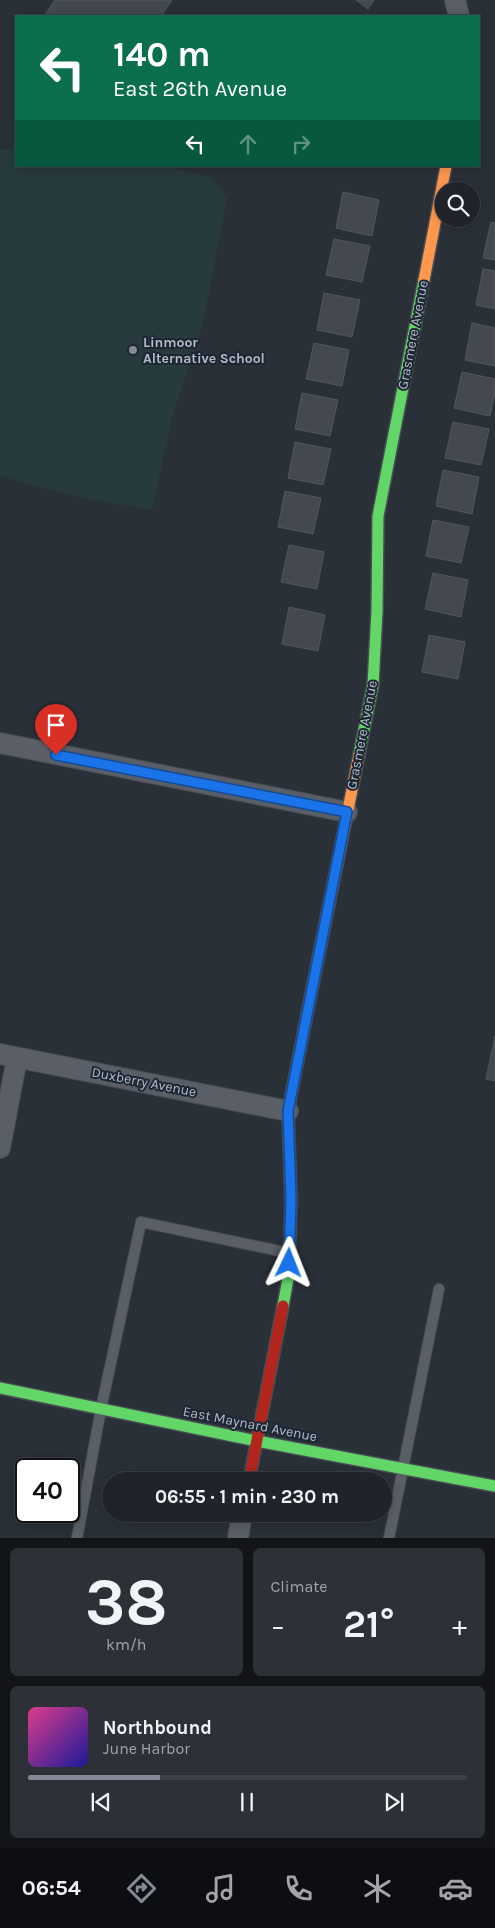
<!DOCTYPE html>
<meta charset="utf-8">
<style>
:root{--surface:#20242a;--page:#2d3036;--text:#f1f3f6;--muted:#a2a4a8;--line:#3d4147;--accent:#848b96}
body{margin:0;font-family:Karla,sans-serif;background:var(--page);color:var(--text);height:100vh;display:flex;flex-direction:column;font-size:19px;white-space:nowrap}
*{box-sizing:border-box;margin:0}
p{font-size:16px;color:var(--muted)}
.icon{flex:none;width:28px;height:28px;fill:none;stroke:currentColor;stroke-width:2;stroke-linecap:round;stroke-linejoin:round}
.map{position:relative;height:1538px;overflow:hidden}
.panel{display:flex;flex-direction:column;gap:10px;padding:10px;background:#121417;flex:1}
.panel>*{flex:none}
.top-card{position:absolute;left:15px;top:15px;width:465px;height:152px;border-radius:0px;box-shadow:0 2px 12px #0003,0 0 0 1px var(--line);background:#0b6e4f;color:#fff;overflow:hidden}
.buttons{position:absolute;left:435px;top:182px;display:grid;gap:10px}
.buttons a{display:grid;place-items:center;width:45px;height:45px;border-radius:50%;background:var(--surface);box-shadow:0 2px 12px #0003,0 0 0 1px var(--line);font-size:25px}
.speed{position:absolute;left:15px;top:1458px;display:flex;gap:10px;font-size:25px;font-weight:700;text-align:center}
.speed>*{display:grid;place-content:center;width:65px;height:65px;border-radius:50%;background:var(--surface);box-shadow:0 2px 12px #0003,0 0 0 1px var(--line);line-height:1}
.speed .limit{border:2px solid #111;border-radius:8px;background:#fff;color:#111}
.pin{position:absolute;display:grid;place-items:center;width:42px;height:42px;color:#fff;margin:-51px -21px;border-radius:50% 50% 50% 0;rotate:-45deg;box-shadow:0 0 5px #0007}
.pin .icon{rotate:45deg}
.me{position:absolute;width:55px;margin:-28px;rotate:2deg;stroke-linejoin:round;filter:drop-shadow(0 0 4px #0008)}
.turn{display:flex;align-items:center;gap:18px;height:105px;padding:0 15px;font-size:22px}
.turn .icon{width:65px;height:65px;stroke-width:2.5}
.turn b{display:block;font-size:35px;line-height:42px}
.lanes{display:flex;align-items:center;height:48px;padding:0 15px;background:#0003;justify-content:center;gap:25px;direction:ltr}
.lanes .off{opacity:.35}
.big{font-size:38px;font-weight:700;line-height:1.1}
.panel .widget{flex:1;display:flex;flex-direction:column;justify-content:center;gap:8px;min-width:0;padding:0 18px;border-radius:8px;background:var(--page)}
.panel .dial{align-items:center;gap:0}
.dial b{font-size:65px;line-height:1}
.song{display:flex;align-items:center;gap:15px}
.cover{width:60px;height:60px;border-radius:8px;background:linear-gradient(135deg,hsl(330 70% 55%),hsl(240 70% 35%))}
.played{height:5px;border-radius:2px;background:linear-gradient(90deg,var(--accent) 30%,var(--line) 30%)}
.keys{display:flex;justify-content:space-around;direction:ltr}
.heat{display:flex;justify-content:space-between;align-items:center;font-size:28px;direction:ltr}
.panel .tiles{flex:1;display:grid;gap:10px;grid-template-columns:1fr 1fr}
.widget:last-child{grid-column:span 2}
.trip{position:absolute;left:102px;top:1472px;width:290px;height:50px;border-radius:25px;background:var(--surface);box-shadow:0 2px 12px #0003,0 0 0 1px var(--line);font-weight:700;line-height:50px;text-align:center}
.tab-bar{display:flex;height:80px;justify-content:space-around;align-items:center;background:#0d0e11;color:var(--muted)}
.tab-bar .icon{width:35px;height:35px}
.tab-bar .selected{color:var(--accent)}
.tab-bar b{font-size:22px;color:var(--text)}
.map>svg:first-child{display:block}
.green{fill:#273a3e}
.building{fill:#444950;stroke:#52575f}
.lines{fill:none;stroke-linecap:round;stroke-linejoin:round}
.lane-casing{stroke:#484c53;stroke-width:12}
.street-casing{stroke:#484c53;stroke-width:22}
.fast-casing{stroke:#484c53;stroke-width:14}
.slow-casing{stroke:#484c53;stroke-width:14}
.jam-casing{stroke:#484c53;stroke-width:14}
.lane{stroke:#5a5e66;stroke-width:10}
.street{stroke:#5a5e66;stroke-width:20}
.fast{stroke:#63d668;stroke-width:11}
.slow{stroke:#ff974d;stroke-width:11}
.jam{stroke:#b3261e;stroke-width:11}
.route-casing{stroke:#114b97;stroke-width:12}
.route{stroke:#1a73e8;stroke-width:9}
.poi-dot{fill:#848b96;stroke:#1d2633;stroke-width:2}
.labels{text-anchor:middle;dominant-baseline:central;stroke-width:4;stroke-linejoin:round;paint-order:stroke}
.street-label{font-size:14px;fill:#b4bcc9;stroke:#1d2633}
.poi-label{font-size:14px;font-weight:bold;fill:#b4bcc9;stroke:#1d2633;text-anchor:start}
</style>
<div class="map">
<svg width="495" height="1538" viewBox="0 0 495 1538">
<rect width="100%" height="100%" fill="#2a3038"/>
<!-- green -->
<polygon class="green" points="0,149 16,149 16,166 161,166 212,177 227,200 202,327 171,420 152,510 78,497 0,476"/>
<!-- building -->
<g class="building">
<polygon points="55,0 172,0 161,16 44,16"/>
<polygon points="356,0 374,0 368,9"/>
<polygon points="343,192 379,200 372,236 336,228"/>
<polygon points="491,222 495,223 495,260 483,258"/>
<polygon points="334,239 370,246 362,282 326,275"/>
<polygon points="483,269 495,271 495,309 476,305"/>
<polygon points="324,293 360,300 352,337 317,330"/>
<polygon points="472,323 495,328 495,366 465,360"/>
<polygon points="314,343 349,350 342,386 306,379"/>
<polygon points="462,372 495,379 495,392 490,416 454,408"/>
<polygon points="302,393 338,400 330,436 295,429"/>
<polygon points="453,422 489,429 481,465 445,458"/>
<polygon points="295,442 331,449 323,485 288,478"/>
<polygon points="443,470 479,477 472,514 436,506"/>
<polygon points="285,491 321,498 313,534 278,527"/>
<polygon points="433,520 469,527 461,563 426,556"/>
<polygon points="289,545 324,552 317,589 281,582"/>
<polygon points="433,573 468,580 461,617 425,609"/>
<polygon points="289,607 325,615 318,651 282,644"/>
<polygon points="429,635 465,642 458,679 422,672"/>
<polygon points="495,1036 495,1081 486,1079"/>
</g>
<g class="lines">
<defs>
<g id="lane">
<polyline points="77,1538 101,1409 141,1222 289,1253"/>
<polyline points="389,1538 439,1289"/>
</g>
<g id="street">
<polyline points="455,0 459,16"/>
<polyline points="0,743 347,812"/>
<polyline points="0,1054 288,1111"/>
<polyline points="0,1148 17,1058"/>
<polyline points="238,1538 242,1514"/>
</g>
<g id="fast">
<polyline points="359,755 373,685 377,611 378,516 424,280"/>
<polyline points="283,1306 289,1273 291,1200 288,1111 318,959"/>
<polyline points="0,1388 257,1441 495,1486"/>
</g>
<g id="slow">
<polyline points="424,280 446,166"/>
<polyline points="318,959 359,755"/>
</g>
<polyline id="jam" points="249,1481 283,1306"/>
</defs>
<!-- lane casing -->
<use href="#lane" class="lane-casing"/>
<!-- street casing -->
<use href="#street" class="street-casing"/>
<!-- fast casing -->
<use href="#fast" class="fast-casing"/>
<!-- slow casing -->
<use href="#slow" class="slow-casing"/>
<!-- jam casing -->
<use href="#jam" class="jam-casing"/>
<!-- lane -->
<use href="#lane" class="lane"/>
<!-- street -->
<use href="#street" class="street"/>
<!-- fast -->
<use href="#fast" class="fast"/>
<!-- slow -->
<use href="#slow" class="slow"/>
<!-- jam -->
<use href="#jam" class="jam"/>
</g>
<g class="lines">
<defs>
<polyline id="route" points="56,755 347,812 288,1111 291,1200 289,1263"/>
</defs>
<!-- route casing -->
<use href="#route" class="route-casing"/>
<!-- route -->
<use href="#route" class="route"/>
</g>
<!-- markers -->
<circle class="poi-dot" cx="133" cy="350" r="5"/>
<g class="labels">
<!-- street labels -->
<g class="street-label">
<text transform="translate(413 335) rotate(-79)">Grasmere Avenue</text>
<text transform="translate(362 735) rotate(-79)">Grasmere Avenue</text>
<text transform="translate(144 1082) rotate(11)">Duxberry Avenue</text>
<text transform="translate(250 1424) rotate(11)">East Maynard Avenue</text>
</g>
<!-- poi labels -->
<g class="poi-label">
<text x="143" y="342">Linmoor<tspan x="143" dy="16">Alternative School</tspan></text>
</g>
</g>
</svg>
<div class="buttons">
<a><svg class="icon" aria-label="search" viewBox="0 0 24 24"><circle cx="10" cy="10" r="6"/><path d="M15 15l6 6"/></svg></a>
</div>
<div class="speed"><div class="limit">40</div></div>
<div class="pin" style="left:56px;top:755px;background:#d93025"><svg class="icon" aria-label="arrive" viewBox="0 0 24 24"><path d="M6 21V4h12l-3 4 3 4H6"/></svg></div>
<svg class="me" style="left:289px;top:1263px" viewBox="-20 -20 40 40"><path d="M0-17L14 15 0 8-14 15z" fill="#1a73e8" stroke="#fff" stroke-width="4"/></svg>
<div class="trip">06:55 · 1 min · 230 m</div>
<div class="top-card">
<div class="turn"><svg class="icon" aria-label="left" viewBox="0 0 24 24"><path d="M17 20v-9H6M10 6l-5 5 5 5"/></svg><div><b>140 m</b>East 26th Avenue</div></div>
<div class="lanes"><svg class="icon" aria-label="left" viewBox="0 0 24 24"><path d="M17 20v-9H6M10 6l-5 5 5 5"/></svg><svg class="icon off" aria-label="ahead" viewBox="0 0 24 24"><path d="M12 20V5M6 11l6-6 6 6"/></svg><svg class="icon off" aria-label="right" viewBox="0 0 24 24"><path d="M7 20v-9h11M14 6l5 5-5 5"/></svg></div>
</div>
</div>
<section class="panel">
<div class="tiles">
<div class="widget dial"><b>38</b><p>km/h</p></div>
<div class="widget"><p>Climate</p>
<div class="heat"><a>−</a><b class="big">21°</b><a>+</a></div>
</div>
<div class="widget">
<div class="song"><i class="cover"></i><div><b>Northbound</b><p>June Harbor</p></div></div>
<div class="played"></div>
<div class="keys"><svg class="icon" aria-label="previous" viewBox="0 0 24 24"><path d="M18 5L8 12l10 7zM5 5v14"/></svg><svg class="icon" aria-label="pause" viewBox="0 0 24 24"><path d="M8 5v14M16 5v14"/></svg><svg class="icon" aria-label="next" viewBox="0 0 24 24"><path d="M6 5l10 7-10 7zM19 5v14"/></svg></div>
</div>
</div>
</section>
<nav class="tab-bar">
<b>06:54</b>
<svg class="icon selected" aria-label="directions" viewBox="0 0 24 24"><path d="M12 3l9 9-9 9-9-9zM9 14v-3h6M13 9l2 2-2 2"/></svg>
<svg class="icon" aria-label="music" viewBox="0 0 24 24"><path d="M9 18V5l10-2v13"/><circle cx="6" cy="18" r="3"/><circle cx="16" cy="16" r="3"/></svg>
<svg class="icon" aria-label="phone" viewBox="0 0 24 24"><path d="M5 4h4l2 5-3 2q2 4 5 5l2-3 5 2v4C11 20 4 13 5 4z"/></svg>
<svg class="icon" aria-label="climate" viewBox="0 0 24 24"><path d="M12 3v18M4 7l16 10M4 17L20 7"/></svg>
<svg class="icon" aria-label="car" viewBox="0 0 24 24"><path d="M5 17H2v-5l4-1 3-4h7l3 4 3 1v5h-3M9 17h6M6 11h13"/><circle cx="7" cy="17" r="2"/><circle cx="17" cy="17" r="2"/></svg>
</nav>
